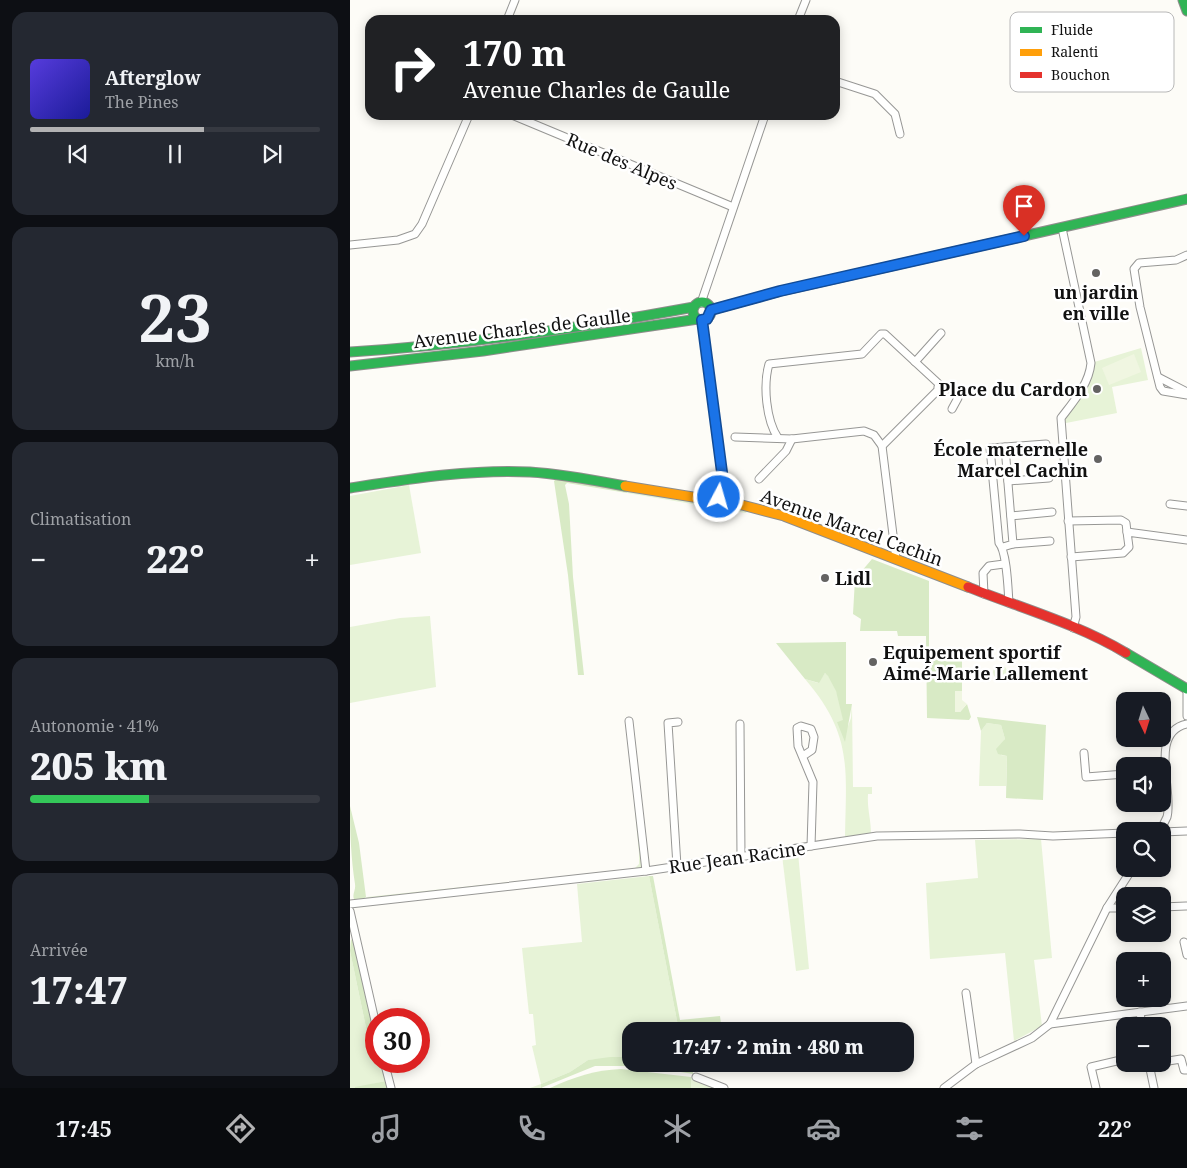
<!DOCTYPE html>
<html lang="fr">
<meta charset="utf-8">
<style>
:root{--surface:#171b24;--page:#242831;--text:#f1f3f6;--muted:#9ea1a6;--line:#363941;--accent:#b2b2b3}
body{margin:0;font-family:"Noto Serif",serif;background:var(--page);color:var(--text);height:100vh;display:flex;flex-direction:column;font-size:19px;white-space:nowrap}
*{box-sizing:border-box;margin:0}
p{font-size:16px;color:var(--muted)}
.icon{flex:none;width:28px;height:28px;fill:none;stroke:currentColor;stroke-width:2;stroke-linecap:round;stroke-linejoin:round}
.map{position:relative;flex:1;overflow:hidden}
.panel{display:flex;flex-direction:column;gap:12px;padding:12px;background:#0d0f14;width:350px}
.panel>*{flex:none}
.banner{position:absolute;left:15px;top:15px;width:475px;height:105px;border-radius:15px;box-shadow:0 2px 12px #0003;background:#202124;color:#fff;overflow:hidden}
.needle{width:32px;rotate:176deg}
.tools{position:absolute;left:766px;top:692px;display:grid;gap:10px}
.tools a{display:grid;place-items:center;width:55px;height:55px;border-radius:10px;background:var(--surface);box-shadow:0 2px 12px #0003;font-size:25px}
.speed{position:absolute;left:15px;top:1008px;display:flex;gap:10px;font-size:25px;font-weight:700;text-align:center}
.speed>*{display:grid;place-content:center;width:65px;height:65px;border-radius:50%;background:var(--surface);box-shadow:0 2px 12px #0003;line-height:1}
.speed .limit{border:8px solid #d22;background:#fff;color:#111}
.pin{position:absolute;display:grid;place-items:center;width:42px;height:42px;color:#fff;margin:-51px -21px;border-radius:50% 50% 50% 0;rotate:-45deg;box-shadow:0 0 5px #0007}
.pin .icon{rotate:45deg}
.me{position:absolute;width:55px;margin:-28px;rotate:6deg;stroke-linejoin:round;filter:drop-shadow(0 0 4px #0008)}
.turn{display:flex;align-items:center;gap:18px;height:105px;padding:0 15px;font-size:22px}
.turn .icon{width:65px;height:65px;stroke-width:2.5}
.turn b{display:block;font-size:35px;line-height:42px}
.big{font-size:38px;font-weight:800;line-height:1.1}
.panel .tile{flex:1;display:flex;flex-direction:column;justify-content:center;gap:8px;min-width:0;padding:0 18px;border-radius:15px;background:var(--page)}
.panel .dial{align-items:center;gap:0}
.dial b{font-size:65px;line-height:1}
.song{display:flex;align-items:center;gap:15px}
.cover{width:60px;height:60px;border-radius:8px;background:linear-gradient(135deg,hsl(250 70% 55%),hsl(240 70% 35%))}
.played{height:5px;border-radius:2px;background:linear-gradient(90deg,var(--accent) 60%,var(--line) 60%)}
.keys{display:flex;justify-content:space-around;direction:ltr}
.heat{display:flex;justify-content:space-between;align-items:center;font-size:28px;direction:ltr}
.charge{height:8px;border-radius:4px;background:linear-gradient(90deg,#34c759 41%,var(--line) 0)}
.trip{position:absolute;left:272px;top:1022px;width:292px;height:50px;border-radius:15px;background:var(--surface);box-shadow:0 2px 12px #0003;font-weight:800;line-height:50px;text-align:center}
.tab-bar{display:flex;height:80px;justify-content:space-around;align-items:center;background:#090b0e;color:var(--muted)}
.tab-bar .icon{width:35px;height:35px}
.tab-bar .on{color:var(--accent)}
.tab-bar b{font-size:22px;color:var(--text)}
main{display:flex;flex:1;min-height:0}
.map>svg:first-child{display:block}
.green{fill:#e7f3d7}
.forest{fill:#d8eac5}
.pitch{fill:#f0f6e1}
.lines{fill:none;stroke-linecap:round;stroke-linejoin:round}
.street-casing{stroke:#979795;stroke-width:9}
.fast-casing{stroke:#8e8d8b;stroke-width:11}
.slow-casing{stroke:#8e8d8b;stroke-width:11}
.jam-casing{stroke:#8e8d8b;stroke-width:11}
.street{stroke:#fffffe;stroke-width:7}
.fast{stroke:#30b455;stroke-width:9}
.slow{stroke:#ff9f0a;stroke-width:9}
.jam{stroke:#e5322d;stroke-width:9}
.route-casing{stroke:#114b97;stroke-width:12}
.route{stroke:#1a73e8;stroke-width:9}
.poi-dot{fill:#646362;stroke:#fff;stroke-width:2}
.labels{text-anchor:middle;dominant-baseline:central;stroke-width:5;stroke-linejoin:round;paint-order:stroke}
.street-label{font-size:18px;fill:#111;stroke:#fff}
.poi-label{font-size:18px;font-weight:bold;fill:#111;stroke:#fff;text-anchor:end}
.key{fill:#fff;stroke:#b8b8b8;stroke-width:1}
.key-label{font-size:14px;fill:#111}
</style>
<main>
<section class="panel">
<div class="tile">
<div class="song"><i class="cover"></i><div><b>Afterglow</b><p>The Pines</p></div></div>
<div class="played"></div>
<div class="keys"><svg class="icon" aria-label="previous" viewBox="0 0 24 24"><path d="M18 5L8 12l10 7zM5 5v14"/></svg><svg class="icon" aria-label="pause" viewBox="0 0 24 24"><path d="M8 5v14M16 5v14"/></svg><svg class="icon" aria-label="next" viewBox="0 0 24 24"><path d="M6 5l10 7-10 7zM19 5v14"/></svg></div>
</div>
<div class="tile dial"><b>23</b><p>km/h</p></div>
<div class="tile"><p>Climatisation</p>
<div class="heat"><a>−</a><b class="big">22°</b><a>+</a></div>
</div>
<div class="tile"><p>Autonomie · 41%</p><b class="big">205 km</b><div class="charge"></div></div>
<div class="tile"><p>Arrivée</p><b class="big">17:47</b></div>
</section>
<div class="map">
<svg width="837" height="1088" viewBox="0 0 837 1088">
<rect width="100%" height="100%" fill="#fdfcf7"/>
<!-- green -->
<g class="green">
<polygon points="791,348 798,380 762,387 767,413 711,424 732,389 741,363"/>
<polygon points="59,485 71,553 0,565 0,496"/>
<polygon points="278,491 397,511 396,513 277,493"/>
<polygon points="80,616 86,687 0,703 0,627 50,618"/>
<circle cx="650" cy="672" r="7"/>
<path d="M475,673c9,6 19,36 18,48l-6,1 11,4 3,-8 1,-14 1,83h19v7h-4c-1,15 3,25 3,40l-26,3c1,-68 8,-102 -40,-158l13,4z"/>
<polygon points="275,707 292,868 287,870 10,901 17,897 284,869 289,864 289,853"/>
<polygon points="637,723 651,725 655,739 652,744 651,755 657,756 656,786 629,786 631,731"/>
<polygon points="691,839 702,958 684,960 692,1026 664,1041 655,953 580,959 576,883 628,878 625,840"/>
<polygon points="448,853 459,969 446,971 432,855"/>
<polygon points="299,876 329,1031 281,1031 281,1057 238,1060 220,1072 191,1084 192,1088 180,1088 191,1084 182,1046 186,1045 183,1014 179,1014 172,948 232,942 227,884"/>
<polygon points="0,951 23,1061 34,1073 36,1081 5,1088 0,1088"/>
<polygon points="341,1077 371,1088 341,1088"/>
</g>
<!-- forest -->
<g class="forest">
<polygon points="206,479 278,491 277,493 217,483 215,485 219,504 223,577 234,675 228,675 218,575 204,481"/>
<polygon points="522,559 579,581 579,657 612,658 612,691 606,691 610,712 617,704 621,717 619,720 577,718 576,636 548,636 547,631 510,631 511,619 503,614 505,579"/>
<polygon points="496,642 496,704 502,704 495,742 487,722 493,720 486,691 478,676 475,673 469,683 455,679 426,643"/>
<polygon points="627,717 696,725 693,800 656,798 657,756 648,754 646,749 655,739 651,725 637,723 631,731"/>
<path d="M0,806l9,37 7,54 -6,4 -6,-2c-2,-5 2,-9 1,-15 -4,-26 -5,-51 -5,-78z"/>
<polygon points="299,876 303,876 330,1020 370,1016 372,1031 329,1031"/>
<path d="M1,939c12,16 25,100 25,122h5l3,12 -11,-12 -23,-110z"/>
<polygon points="260,1057 281,1057 281,1064 319,1064 336,1070 335,1064 343,1064 343,1074 294,1066 245,1066 191,1088 191,1084 220,1072 238,1060"/>
<path d="M271,1069l70,8v11h-141c24,-11 45,-18 71,-19z"/>
<polygon points="36,1081 38,1088 5,1088 5,1087"/>
</g>
<!-- pitch -->
<g class="pitch">
<polygon points="784,354 791,372 759,385 752,368"/>
<polygon points="605,691 612,691 612,700 617,704 610,712 605,712"/>
</g>
<g class="lines">
<defs>
<g id="street">
<polyline points="157,20 165,0"/>
<polyline points="448,20 456,0"/>
<polyline points="485,81 525,94 545,114 550,134"/>
<polyline points="162,115 383,207"/>
<path d="M712,228l29,135c-2,21 -17,38 -30,55l15,199 -3,11"/>
<polyline points="0,245 48,240 65,234 72,224 119,115"/>
<polyline points="837,255 826,260 789,263 784,269 790,307 810,387 813,391 837,395"/>
<polyline points="351,303 415,115"/>
<polyline points="352,320 373,480 369,501"/>
<polyline points="565,362 591,333"/>
<polyline points="808,377 837,392"/>
<polyline points="588,387 606,390 608,398 602,409"/>
<polyline points="385,437 442,439 514,431 524,435 532,446 546,559"/>
<path d="M428,438c-12,-18 -15,-53 -9,-74l93,-10 19,-20h4l54,50 -1,6 -56,56"/>
<polyline points="655,447 696,444"/>
<polyline points="409,479 436,451 442,439"/>
<polyline points="658,481 699,478"/>
<polyline points="820,504 837,506"/>
<polyline points="661,516 702,512"/>
<polyline points="718,521 771,520 776,523 777,532"/>
<polyline points="663,544 700,541"/>
<path d="M653,547l10,-3 -8,-97 -15,1 9,95c8,9 9,46 10,60"/>
<polyline points="721,557 773,553 779,547 777,532 837,540"/>
<polyline points="634,594 633,573 639,566 654,564"/>
<polyline points="837,692 837,716"/>
<polyline points="279,721 296,871"/>
<polyline points="390,724 391,856"/>
<polyline points="734,753 736,777 775,774"/>
<polyline points="453,756 462,750 464,737 461,729 451,726 447,728 448,746 463,782 461,846"/>
<path d="M809,831c3,-4 6,-9 8,-14 7,-25 -19,-85 20,-93"/>
<polyline points="812,832 837,831"/>
<polyline points="327,866 318,723 328,722"/>
<polyline points="0,904 296,871 527,836 670,834 703,836 775,833"/>
<polyline points="812,907 836,906"/>
<polyline points="757,908 775,908"/>
<polyline points="0,911 26,1025"/>
<polyline points="834,942 837,955"/>
<polyline points="616,993 626,1064"/>
<polyline points="790,1012 792,1026"/>
<polyline points="700,1024 837,1006"/>
<polyline points="34,1061 41,1088"/>
<polyline points="812,1062 831,1059 834,1070 837,1070"/>
<polyline points="799,1064 804,1088"/>
<polyline points="346,1077 374,1088"/>
<polyline points="594,1088 626,1064 682,1038 700,1024 757,908 782,869"/>
<polyline points="746,1088 741,1067 775,1059"/>
</g>
<g id="fast">
<polyline points="833,0 837,11"/>
<circle cx="352" cy="311" r="9"/>
<polyline points="361,310 431,291 837,199"/>
<path d="M0,352c116,-7 230,-24 344,-45"/>
<polyline points="0,366 133,351 348,319"/>
<path d="M0,488c59,-9 120,-19 180,-16 32,2 63,8 95,14"/>
<polyline points="776,653 837,689"/>
</g>
<polyline id="slow" points="275,486 392,505 434,516 618,587"/>
<path id="jam" d="M618,587c53,21 110,37 158,66"/>
</defs>
<!-- street casing -->
<use href="#street" class="street-casing"/>
<!-- fast casing -->
<use href="#fast" class="fast-casing"/>
<!-- slow casing -->
<use href="#slow" class="slow-casing"/>
<!-- jam casing -->
<use href="#jam" class="jam-casing"/>
<!-- street -->
<use href="#street" class="street"/>
<!-- fast -->
<use href="#fast" class="fast"/>
<!-- slow -->
<use href="#slow" class="slow"/>
<!-- jam -->
<use href="#jam" class="jam"/>
</g>
<g class="lines">
<defs>
<polyline id="route" points="369,497 373,480 352,320 357,319 361,310 430,291 674,236"/>
</defs>
<!-- route casing -->
<use href="#route" class="route-casing"/>
<!-- route -->
<use href="#route" class="route"/>
</g>
<!-- markers -->
<g class="poi-dot">
<circle cx="746" cy="273" r="5"/>
<circle cx="747" cy="389" r="5"/>
<circle cx="748" cy="459" r="5"/>
<circle cx="475" cy="578" r="5"/>
<circle cx="523" cy="662" r="5"/>
</g>
<g class="labels">
<!-- street labels -->
<g class="street-label">
<text transform="translate(272 161) rotate(23)">Rue des Alpes</text>
<text transform="translate(172 328) rotate(-7)">Avenue Charles de Gaulle</text>
<text transform="translate(502 527) rotate(20)">Avenue Marcel Cachin</text>
<text transform="translate(387 857) rotate(-8)">Rue Jean Racine</text>
</g>
<!-- poi labels -->
<g class="poi-label">
<text x="746" y="292" text-anchor="middle">un jardin<tspan x="746" dy="21">en ville</tspan></text>
<text x="737" y="389">Place du Cardon</text>
<text x="738" y="449">École maternelle<tspan x="738" dy="21">Marcel Cachin</tspan></text>
<text x="485" y="578" text-anchor="start">Lidl</text>
<text x="533" y="652" text-anchor="start">Equipement sportif<tspan x="533" dy="21">Aimé-Marie Lallement</tspan></text>
</g>
</g>
<!-- legend -->
<rect x="660" y="12" width="164" height="80" rx="8" class="key"/>
<rect x="670" y="27" width="22" height="6" fill="#30b455"/>
<rect x="670" y="49" width="22" height="7" fill="#ff9f0a"/>
<rect x="670" y="72" width="22" height="6" fill="#e5322d"/>
<g class="key-label">
<text x="701" y="35">Fluide</text>
<text x="701" y="57">Ralenti</text>
<text x="701" y="80">Bouchon</text>
</g>
</svg>
<div class="tools">
<a><svg class="needle" viewBox="-14 -14 28 28"><path d="M0-13l5 13h-10z" fill="#e53935"/><path d="M0 13l5-13h-10z" fill="#9ea1a6"/></svg></a>
<a><svg class="icon" aria-label="sound" viewBox="0 0 24 24"><path d="M4 9h4l5-4v14l-5-4H4zM17 9q2 3 0 6"/></svg></a>
<a><svg class="icon" aria-label="search" viewBox="0 0 24 24"><circle cx="10" cy="10" r="6"/><path d="M15 15l6 6"/></svg></a>
<a><svg class="icon" aria-label="layers" viewBox="0 0 24 24"><path d="M12 4l9 5-9 5-9-5zM3 14l9 5 9-5"/></svg></a>
<a>+</a>
<a>−</a>
</div>
<div class="speed"><div class="limit">30</div></div>
<div class="pin" style="left:674px;top:236px;background:#d93025"><svg class="icon" aria-label="arrive" viewBox="0 0 24 24"><path d="M6 21V4h12l-3 4 3 4H6"/></svg></div>
<svg class="me" style="left:369px;top:497px" viewBox="-20 -20 40 40"><circle r="17" fill="#1a73e8" stroke="#fff" stroke-width="3"/><path d="M0-11L8 9 0 5-8 9z" fill="#fff"/></svg>
<div class="trip">17:47 · 2 min · 480 m</div>
<div class="banner">
<div class="turn"><svg class="icon" aria-label="right" viewBox="0 0 24 24"><path d="M7 20v-9h11M14 6l5 5-5 5"/></svg><div><b>170 m</b>Avenue Charles de Gaulle</div></div>
</div>
</div>
</main>
<nav class="tab-bar">
<b>17:45</b>
<svg class="icon on" aria-label="directions" viewBox="0 0 24 24"><path d="M12 3l9 9-9 9-9-9zM9 14v-3h6M13 9l2 2-2 2"/></svg>
<svg class="icon" aria-label="music" viewBox="0 0 24 24"><path d="M9 18V5l10-2v13"/><circle cx="6" cy="18" r="3"/><circle cx="16" cy="16" r="3"/></svg>
<svg class="icon" aria-label="phone" viewBox="0 0 24 24"><path d="M5 4h4l2 5-3 2q2 4 5 5l2-3 5 2v4C11 20 4 13 5 4z"/></svg>
<svg class="icon" aria-label="climate" viewBox="0 0 24 24"><path d="M12 3v18M4 7l16 10M4 17L20 7"/></svg>
<svg class="icon" aria-label="car" viewBox="0 0 24 24"><path d="M5 17H2v-5l4-1 3-4h7l3 4 3 1v5h-3M9 17h6M6 11h13"/><circle cx="7" cy="17" r="2"/><circle cx="17" cy="17" r="2"/></svg>
<svg class="icon" aria-label="filters" viewBox="0 0 24 24"><path d="M4 7h16M4 17h16"/><circle cx="9" cy="7" r="2"/><circle cx="15" cy="17" r="2"/></svg>
<b>22°</b>
</nav>
